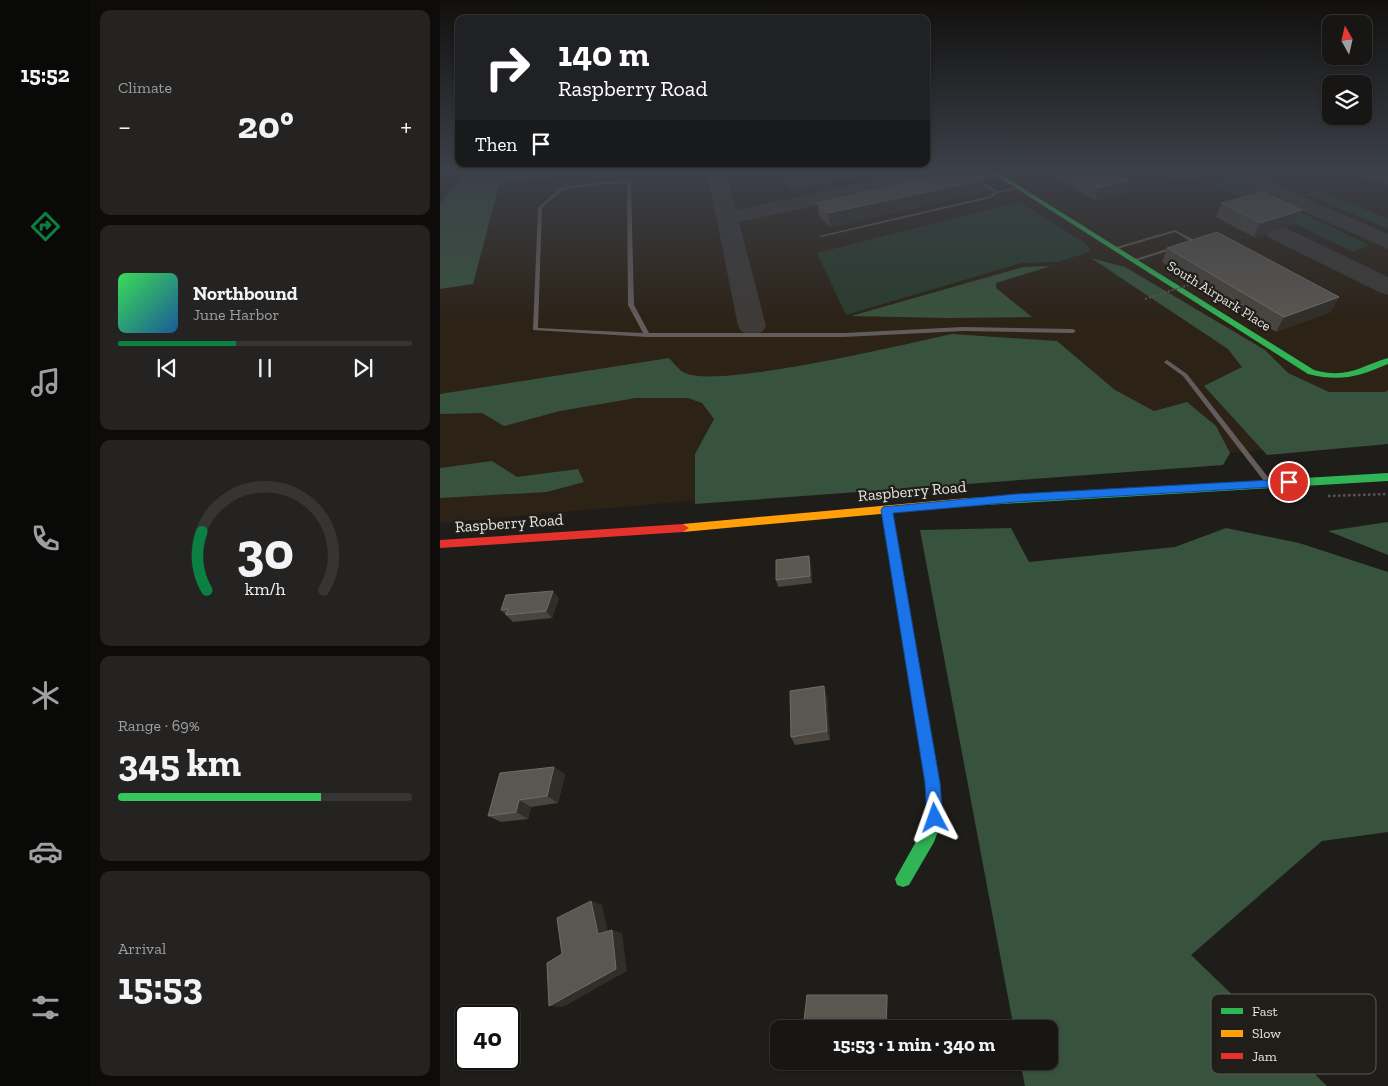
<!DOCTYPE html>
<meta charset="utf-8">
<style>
:root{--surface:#171614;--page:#242322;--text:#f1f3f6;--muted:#9e9fa0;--line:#363534;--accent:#0b8043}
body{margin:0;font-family:"Zilla Slab",serif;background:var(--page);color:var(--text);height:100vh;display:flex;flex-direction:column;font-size:19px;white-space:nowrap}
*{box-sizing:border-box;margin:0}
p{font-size:16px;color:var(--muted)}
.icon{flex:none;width:28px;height:28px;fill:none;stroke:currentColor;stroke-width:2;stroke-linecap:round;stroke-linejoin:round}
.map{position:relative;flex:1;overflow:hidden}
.details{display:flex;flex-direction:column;gap:10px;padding:10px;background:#0d0c0b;width:350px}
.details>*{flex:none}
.guide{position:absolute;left:15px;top:15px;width:475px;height:152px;border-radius:10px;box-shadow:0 1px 4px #0004,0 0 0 1px var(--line);background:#202124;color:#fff;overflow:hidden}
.needle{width:32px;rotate:352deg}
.controls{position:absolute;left:882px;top:15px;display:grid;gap:10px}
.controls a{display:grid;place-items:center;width:50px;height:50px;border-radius:10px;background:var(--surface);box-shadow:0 1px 4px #0004,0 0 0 1px var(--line);font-size:25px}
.speed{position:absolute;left:15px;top:1005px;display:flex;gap:10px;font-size:25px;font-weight:700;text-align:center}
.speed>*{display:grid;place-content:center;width:65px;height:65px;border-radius:50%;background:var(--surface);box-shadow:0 1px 4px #0004,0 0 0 1px var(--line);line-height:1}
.speed .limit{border:2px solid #111;border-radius:8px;background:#fff;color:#111}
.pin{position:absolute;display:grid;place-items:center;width:42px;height:42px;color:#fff;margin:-21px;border:2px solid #fff;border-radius:50%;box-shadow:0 1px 5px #0007}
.me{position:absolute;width:55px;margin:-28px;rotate:356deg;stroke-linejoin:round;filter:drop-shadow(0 0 4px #0008)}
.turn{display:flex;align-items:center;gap:18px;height:105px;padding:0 20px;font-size:22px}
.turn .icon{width:65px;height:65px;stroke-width:2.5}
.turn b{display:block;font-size:35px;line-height:42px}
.then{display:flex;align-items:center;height:48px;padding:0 20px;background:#0003;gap:10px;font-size:19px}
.big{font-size:38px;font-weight:800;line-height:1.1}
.details .tile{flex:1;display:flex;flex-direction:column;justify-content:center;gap:8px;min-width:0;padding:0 18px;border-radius:10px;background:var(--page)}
.details .dial{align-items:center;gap:0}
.dial svg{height:130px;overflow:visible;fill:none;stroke:var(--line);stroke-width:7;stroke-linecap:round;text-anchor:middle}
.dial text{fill:var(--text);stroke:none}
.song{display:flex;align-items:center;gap:15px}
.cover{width:60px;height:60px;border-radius:8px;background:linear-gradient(135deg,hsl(130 70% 55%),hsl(210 70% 35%))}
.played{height:5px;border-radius:2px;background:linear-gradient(90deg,var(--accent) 40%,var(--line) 40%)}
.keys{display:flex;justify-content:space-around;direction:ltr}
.heat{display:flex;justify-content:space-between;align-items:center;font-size:28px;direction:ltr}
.charge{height:8px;border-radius:4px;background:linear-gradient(90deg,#34c759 69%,var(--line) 0)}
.trip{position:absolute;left:330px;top:1020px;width:288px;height:50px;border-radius:10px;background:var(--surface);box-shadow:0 1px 4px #0004,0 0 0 1px var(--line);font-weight:800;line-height:50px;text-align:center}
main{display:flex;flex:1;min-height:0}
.tabs{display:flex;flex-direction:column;width:90px;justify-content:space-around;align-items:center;background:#090908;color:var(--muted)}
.tabs .icon{width:35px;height:35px}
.tabs .active{color:var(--accent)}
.tabs b{font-size:22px;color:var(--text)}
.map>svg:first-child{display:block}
.commercial{fill:#2c2216}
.green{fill:#2a3c2d}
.forest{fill:#38533d}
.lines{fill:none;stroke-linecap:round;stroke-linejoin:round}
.taxiway{fill:#3d3a38;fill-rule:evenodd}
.path{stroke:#595554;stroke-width:2.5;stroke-dasharray:2.5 2.5;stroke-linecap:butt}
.lane{fill:#625c5c;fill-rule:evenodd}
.fast{fill:#30b455;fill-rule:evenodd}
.slow{fill:#ff9f0a;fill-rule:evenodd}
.jam{fill:#e5322d;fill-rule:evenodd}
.path-bridge{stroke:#595554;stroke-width:2;stroke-dasharray:2 2;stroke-linecap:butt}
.wall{fill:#49453e}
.shaded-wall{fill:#312e28}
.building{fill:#5a5650;stroke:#706d67}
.route{fill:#1a73e8;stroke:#114b97}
.labels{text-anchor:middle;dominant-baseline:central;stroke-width:4.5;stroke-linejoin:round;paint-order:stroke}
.far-street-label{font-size:14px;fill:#e7e5e2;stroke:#201e19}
.street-label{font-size:16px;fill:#e7e5e2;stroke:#201e19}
.key{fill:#201e19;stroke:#5c5a55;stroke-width:1}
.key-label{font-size:14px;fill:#e7e5e2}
</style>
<main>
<nav class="tabs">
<b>15:52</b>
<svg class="icon active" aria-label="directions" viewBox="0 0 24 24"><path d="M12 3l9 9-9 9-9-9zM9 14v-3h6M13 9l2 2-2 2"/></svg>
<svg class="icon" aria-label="music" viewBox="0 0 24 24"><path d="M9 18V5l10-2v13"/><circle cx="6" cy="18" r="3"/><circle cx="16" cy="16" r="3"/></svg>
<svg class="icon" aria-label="phone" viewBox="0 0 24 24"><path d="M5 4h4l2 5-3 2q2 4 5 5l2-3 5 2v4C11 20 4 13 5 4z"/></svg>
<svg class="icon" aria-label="climate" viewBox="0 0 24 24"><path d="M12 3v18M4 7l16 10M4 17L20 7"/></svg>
<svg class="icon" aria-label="car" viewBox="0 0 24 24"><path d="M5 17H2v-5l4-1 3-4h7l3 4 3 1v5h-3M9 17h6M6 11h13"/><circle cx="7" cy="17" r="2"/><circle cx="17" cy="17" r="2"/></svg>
<svg class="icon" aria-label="filters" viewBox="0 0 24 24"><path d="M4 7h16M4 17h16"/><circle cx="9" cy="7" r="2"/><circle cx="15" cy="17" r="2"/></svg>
</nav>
<section class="details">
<div class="tile"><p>Climate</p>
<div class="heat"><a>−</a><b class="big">20°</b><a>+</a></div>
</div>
<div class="tile">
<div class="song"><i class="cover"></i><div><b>Northbound</b><p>June Harbor</p></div></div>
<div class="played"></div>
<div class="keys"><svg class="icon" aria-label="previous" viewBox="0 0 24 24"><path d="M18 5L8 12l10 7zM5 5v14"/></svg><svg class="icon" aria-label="pause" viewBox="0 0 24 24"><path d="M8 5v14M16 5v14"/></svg><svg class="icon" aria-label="next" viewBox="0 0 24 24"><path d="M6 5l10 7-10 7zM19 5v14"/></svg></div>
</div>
<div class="tile dial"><svg viewBox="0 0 100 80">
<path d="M14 69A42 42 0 1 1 86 69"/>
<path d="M14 69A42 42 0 0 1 11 33" stroke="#0b8043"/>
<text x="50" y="56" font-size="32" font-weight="700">30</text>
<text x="50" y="72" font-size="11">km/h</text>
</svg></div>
<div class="tile"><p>Range · 69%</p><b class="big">345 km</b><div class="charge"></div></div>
<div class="tile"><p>Arrival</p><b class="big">15:53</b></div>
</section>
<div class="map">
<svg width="948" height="1086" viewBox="0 0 948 1086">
<rect width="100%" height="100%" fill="#1f1d1a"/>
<!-- commercial -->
<polygon class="commercial" points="2,171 948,171 948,439 0,523 0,172"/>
<!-- green -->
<g class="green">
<polygon points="785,181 796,182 929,245 913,252 773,184"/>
<polygon points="880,190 948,219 948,229 865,194"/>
<polygon points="579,202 645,243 652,251 618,262 581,263 406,315 377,253"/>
</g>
<!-- forest -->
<g class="forest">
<polygon points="27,171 159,171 60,182 33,284 0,289 0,203"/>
<polygon points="651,258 685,267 825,350 848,373 889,392 945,392 948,390 948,444 827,455 764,386 802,367 788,349"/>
<polygon points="611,266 556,283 556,288 592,317 508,318 411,316 583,267"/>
<path d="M512,334l105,7 58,49 39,21 33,-9 29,24 14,27 -7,12 -528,39v-50l19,-35 -12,-16 -14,-5h-52l-76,13 -56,15 -22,-13 -42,1v-20l229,-36c4,4 9,11 14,14 29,19 226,-29 269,-38z"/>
<polygon points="52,461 77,477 138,469 144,482 107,492 0,498 0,468"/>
<polygon points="948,522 948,555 888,531"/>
<polygon points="571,528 589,562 735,547 786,528 859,543 948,572 948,832 882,841 751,955 887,1086 585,1086 580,1061 609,1061 609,1029 574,1029 480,530"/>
</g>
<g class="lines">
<!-- taxiway -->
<g class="taxiway">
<polygon points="267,171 285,171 296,210 481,171 516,171 513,175 506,177 299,222 326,326 322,332 312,334 302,332 298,326"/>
<polygon points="713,171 768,171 765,175 743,179 716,175"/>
<polygon points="780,171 804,171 948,234 948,249 782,175"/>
<polygon points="836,225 844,227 948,277 948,295 939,292 828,237 825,232 828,227"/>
</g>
<!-- path -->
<polyline class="path" points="888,496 948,494"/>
<!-- lane -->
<g class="lane">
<polygon points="521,171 525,171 535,177 558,173 558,175 538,179 557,191 579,187 581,188 557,193 551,198 381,237 379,236 550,196 554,192"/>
<path d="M189,181l2,1 3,123 15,28h195l119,-6 110,2 3,2 -3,2 -110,-2 -119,6h-197l-114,-7 5,-122 22,-20 43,-6zM187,183l1,122 15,28 -105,-5 4,-120 20,-18 41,-6z"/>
<polygon points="735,230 758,242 753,245 749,245 749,243 752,242 735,232 677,249 673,248"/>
<polygon points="733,247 737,248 696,261 692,260"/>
<polygon points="727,360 747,374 831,481 832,483 831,485 827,485 743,376 725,363 724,362"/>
</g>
<!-- fast -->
<g class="fast">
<path d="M549,171h6l319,199c34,9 44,-3 74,-12v6c-30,13 -48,18 -80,10z"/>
<polygon points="948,473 948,481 528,506 523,502 528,498"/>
<polygon points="447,506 452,510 499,783 503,818 494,842 469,885 463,887 457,885 455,879 482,831 487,818 485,783 442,510"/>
</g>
<!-- slow -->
<polygon class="slow" points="528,498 533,502 528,506 243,532 237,528 243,524"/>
<!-- jam -->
<polygon class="jam" points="243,524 249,528 243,532 0,548 0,540"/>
<!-- path-bridge -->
<polyline class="path-bridge" points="705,299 755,283"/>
</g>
<!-- wall -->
<g class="wall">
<polygon points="342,170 451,170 354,190 344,180"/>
<polygon points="604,170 672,170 672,171 689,180 685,193 655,201"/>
<polygon points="919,170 948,170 948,185 917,173"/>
<polygon points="542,193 390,227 379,216 377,203"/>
<polygon points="781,203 862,210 855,224 814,237 776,217"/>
<polygon points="727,248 899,297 890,312 836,332 722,262"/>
<polygon points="371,564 372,583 338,587 336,580"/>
<polygon points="119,598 112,618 73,622 61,610"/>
<polygon points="387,695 390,740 355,745 351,737"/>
<polygon points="125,774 118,803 91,807 88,819 61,822 48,816"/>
</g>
<!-- shaded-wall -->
<g class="shaded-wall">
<polygon points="385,170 451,170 354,190 352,177"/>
<polygon points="543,180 542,193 390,227 388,213"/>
<polygon points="689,180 685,193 655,201 658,188"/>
<polygon points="862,210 855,224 814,237 820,223"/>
<polygon points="899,297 890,312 836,332 844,317"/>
<polygon points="369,556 371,564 372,583 370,576"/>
<polygon points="113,591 119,598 112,618 106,611"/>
<polygon points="384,686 387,695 390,740 387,731"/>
<polygon points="114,767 125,774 118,803 107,796"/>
<polygon points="79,800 91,807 88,819 76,812"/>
<polygon points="151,901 162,905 169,937 158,934"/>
<polygon points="172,930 182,933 187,971 123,1007 109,1006"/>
<polygon points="447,995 448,996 447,1029 446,1029"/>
<polygon points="387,1061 390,1061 389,1067 386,1069"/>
</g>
<!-- building -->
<g class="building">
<polygon points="345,170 385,170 352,177"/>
<polygon points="526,170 531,170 543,180 388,213 377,203"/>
<polygon points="627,170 671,170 689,180 658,188"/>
<polygon points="823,192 862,210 820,223 781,203"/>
<polygon points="777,232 899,297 844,317 727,248"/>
<polygon points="369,556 370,576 336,580 336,560"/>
<polygon points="113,591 106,611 66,615 68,609 61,610 66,595"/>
<polygon points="384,686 387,731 351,737 350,691"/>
<polygon points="114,767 107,796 79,800 76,812 48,816 60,773"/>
<polygon points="151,901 158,934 172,930 176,969 109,1006 107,963 122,954 117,918"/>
<polygon points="367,995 447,995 446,1029 363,1029"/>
<polygon points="361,1061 387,1061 386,1069 360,1069"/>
</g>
<!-- sky -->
<linearGradient id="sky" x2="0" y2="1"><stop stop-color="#11100e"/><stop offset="0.53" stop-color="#3c4049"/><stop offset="1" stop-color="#3c4049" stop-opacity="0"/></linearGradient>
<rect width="948" height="323" fill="url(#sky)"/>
<!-- route -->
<polygon class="route" points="849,479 854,482 849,486 576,502 453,513 500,783 503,818 500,823 495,826 489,823 487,818 485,783 441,510 443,507 576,494"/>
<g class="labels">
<!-- far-street labels -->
<g class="far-street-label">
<text transform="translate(779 296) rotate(32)">South Airpark Place</text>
</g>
<!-- street labels -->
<g class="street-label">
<text transform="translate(472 491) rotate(-5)">Raspberry Road</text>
<text transform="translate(69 523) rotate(-4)">Raspberry Road</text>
</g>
</g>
<!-- legend -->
<rect x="771" y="994" width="165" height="80" rx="8" class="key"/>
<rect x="781" y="1008" width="22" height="6" fill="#30b455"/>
<rect x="781" y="1030" width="22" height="7" fill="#ff9f0a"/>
<rect x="781" y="1053" width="22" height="6" fill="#e5322d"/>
<g class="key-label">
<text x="812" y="1016">Fast</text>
<text x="812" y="1038">Slow</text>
<text x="812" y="1061">Jam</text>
</g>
</svg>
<div class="controls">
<a><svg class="needle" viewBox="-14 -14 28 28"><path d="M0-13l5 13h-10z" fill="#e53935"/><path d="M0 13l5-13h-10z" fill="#9e9fa0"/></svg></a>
<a><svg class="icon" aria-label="layers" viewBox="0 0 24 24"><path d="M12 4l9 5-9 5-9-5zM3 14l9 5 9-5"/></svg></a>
</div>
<div class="speed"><div class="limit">40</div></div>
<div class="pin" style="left:849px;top:482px;background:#d93025"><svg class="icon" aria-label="arrive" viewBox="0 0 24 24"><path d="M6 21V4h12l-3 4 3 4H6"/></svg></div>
<svg class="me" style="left:495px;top:818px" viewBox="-20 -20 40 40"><path d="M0-17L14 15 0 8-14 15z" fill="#1a73e8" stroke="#fff" stroke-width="4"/></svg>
<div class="trip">15:53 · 1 min · 340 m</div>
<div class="guide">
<div class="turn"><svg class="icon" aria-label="right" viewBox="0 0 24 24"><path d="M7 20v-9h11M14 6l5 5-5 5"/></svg><div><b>140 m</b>Raspberry Road</div></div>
<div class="then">Then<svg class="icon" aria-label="arrive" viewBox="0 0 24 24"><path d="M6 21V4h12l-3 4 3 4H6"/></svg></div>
</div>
</div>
</main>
